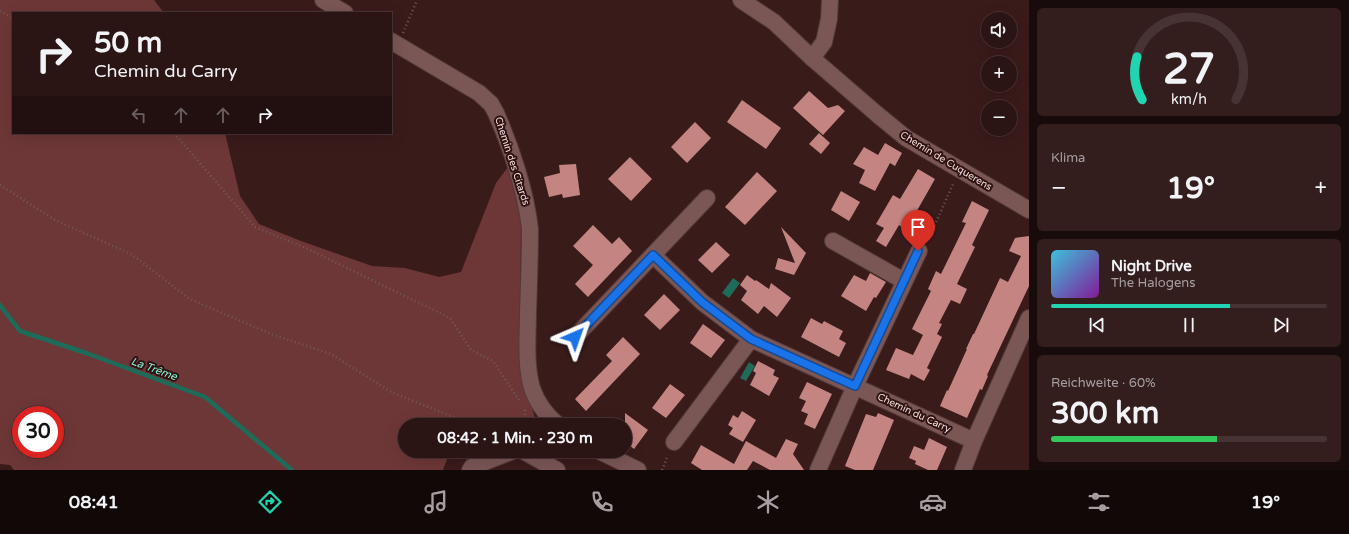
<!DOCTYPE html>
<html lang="de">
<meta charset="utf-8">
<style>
:root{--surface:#2b1414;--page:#331d1d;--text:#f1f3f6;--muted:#a69ea0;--line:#473334;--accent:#20d5b0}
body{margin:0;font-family:"Varela Round",sans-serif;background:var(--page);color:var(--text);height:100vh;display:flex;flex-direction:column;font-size:15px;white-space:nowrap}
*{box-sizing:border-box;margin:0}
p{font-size:13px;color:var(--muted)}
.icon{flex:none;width:22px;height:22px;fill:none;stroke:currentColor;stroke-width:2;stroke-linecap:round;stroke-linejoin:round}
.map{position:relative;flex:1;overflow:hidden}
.side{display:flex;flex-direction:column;gap:8px;padding:8px;background:#180b0b;width:320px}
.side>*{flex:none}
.guide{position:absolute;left:12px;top:12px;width:380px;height:122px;border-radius:0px;box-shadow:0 4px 16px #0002,0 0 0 1px var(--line);background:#2b1414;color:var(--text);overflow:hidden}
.fabs{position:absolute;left:981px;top:12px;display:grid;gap:8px}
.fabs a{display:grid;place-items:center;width:36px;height:36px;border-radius:50%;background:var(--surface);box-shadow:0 4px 16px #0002,0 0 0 1px var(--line);font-size:20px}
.speed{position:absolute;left:12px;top:406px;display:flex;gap:8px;font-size:20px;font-weight:700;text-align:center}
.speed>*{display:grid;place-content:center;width:52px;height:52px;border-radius:50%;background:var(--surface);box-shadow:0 4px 16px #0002,0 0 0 1px var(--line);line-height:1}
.speed .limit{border:6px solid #d22;background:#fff;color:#111}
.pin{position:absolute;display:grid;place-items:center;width:34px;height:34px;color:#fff;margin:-41px -17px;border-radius:50% 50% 50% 0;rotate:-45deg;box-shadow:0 0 4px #0007}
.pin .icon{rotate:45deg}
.me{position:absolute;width:44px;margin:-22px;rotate:43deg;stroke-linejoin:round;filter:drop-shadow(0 0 3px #0008)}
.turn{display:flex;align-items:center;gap:14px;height:84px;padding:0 16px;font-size:18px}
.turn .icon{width:52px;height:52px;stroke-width:2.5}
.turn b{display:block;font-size:28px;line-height:34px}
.lanes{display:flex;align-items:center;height:38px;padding:0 16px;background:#0003;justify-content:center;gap:20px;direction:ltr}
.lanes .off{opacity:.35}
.big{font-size:30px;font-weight:700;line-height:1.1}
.side .widget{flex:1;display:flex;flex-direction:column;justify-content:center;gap:6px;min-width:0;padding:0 14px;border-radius:6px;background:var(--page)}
.side .dial{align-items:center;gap:0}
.dial svg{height:104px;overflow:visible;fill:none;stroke:var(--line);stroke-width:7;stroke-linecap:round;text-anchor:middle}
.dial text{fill:var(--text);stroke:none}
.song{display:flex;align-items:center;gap:12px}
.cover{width:48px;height:48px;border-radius:6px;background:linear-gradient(135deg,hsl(190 70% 55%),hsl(290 70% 35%))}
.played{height:4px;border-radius:2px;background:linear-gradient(90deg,var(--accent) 65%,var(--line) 65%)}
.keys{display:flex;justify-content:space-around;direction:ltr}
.heat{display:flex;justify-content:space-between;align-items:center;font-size:22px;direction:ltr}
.charge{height:6px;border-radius:3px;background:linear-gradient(90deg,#34c759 60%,var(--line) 0)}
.trip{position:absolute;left:398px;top:418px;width:234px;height:40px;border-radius:20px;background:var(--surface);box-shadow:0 4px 16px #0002,0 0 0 1px var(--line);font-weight:700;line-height:40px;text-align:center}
.dock{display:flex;height:64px;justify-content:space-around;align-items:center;background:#110808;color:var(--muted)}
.dock .icon{width:28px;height:28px}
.dock .current{color:var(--accent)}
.dock b{font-size:18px;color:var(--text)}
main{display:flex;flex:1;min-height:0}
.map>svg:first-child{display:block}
.green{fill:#6e3737;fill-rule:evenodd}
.water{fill:#1e6b59}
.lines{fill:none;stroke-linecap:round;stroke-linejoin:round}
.stream{stroke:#1e6b59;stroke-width:4.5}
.building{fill:#c48482}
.minor-casing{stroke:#523939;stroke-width:18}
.path{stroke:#745958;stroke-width:2.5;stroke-dasharray:1 3;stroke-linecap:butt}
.minor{stroke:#7a5655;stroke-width:16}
.route-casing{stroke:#114b97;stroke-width:10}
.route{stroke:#1a73e8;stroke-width:7}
.labels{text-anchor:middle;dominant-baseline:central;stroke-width:4;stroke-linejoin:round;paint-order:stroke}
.street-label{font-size:10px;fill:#f4dfde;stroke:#2e1111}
.water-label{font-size:11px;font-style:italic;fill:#88f4d6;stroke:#2e1111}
</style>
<main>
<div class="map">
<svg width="1029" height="470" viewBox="0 0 1029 470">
<rect width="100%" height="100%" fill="#391b1a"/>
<!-- green -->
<path class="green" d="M0,0h154l10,13h-151v120h212l15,63 19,28 42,17 71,25 33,2 34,9 22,-5 35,-89 12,-16 13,52 -1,148 17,58h-132v26h45l-7,19h-429l-4,-5 -10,-1zM21,415h34v34h-34z"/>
<!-- water -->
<g class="water">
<polygon points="733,278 740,283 729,298 722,293"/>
<polygon points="749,362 755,366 746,381 740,378"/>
</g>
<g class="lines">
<!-- stream -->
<polyline class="stream" points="0,305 20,331 86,353 205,397 292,470"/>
</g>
<!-- building -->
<g class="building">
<polygon points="809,91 828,108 838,105 845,111 823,135 793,108"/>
<polygon points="742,100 781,128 766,149 727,122"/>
<polygon points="695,122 711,138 687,163 671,147"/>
<polygon points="819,133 830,143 821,154 809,144"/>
<polygon points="885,143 902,153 895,166 890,163 875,191 859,183 865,170 853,164 864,147 878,155"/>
<polygon points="630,157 652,179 631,201 608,179"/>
<polygon points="576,164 580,195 563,198 562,194 549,197 544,177 560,173 559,165"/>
<polygon points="918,169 935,179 906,230 899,225 886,247 876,241 884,228 876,224 893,195 900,199"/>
<polygon points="757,172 777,191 745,225 725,207"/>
<polygon points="841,191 860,202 849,221 831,210"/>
<polygon points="972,201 989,210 972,245 975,247 957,284 967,289 960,304 951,300 939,323 942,324 937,334 942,337 927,368 930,370 924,381 911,374 909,379 886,370 896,348 913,355 923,335 912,329 931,291 928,289 936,271 941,274 966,223 962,222"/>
<polygon points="593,225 612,244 619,237 632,251 588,297 575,284 593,265 573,246"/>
<polygon points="781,227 806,253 794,275 775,269 778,258 795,263"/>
<polygon points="1029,236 1029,286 987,375 988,376 982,390 980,389 967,418 940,406 947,390 948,391 967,349 966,349 973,334 974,334 1000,278 1008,282 1021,256 1009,251 1015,238"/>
<polygon points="716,242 730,255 712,273 698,260"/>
<polygon points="870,273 886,282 876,298 874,297 866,311 841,296 854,275 866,281"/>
<polygon points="747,275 755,281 756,280 769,289 771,283 791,298 777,317 764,306 758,314 741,300 747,291 740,285"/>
<polygon points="664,294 680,310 660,330 644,315"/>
<polygon points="811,318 822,324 824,321 843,331 839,339 846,343 839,357 801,337"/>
<polygon points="703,324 725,340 711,358 690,343"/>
<polygon points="623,337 640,354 586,411 575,399 612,361 606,355"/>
<polygon points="758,361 775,370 773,375 779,378 769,396 750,385 756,373 753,371"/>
<polygon points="807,382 832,394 815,429 804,424 808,414 801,411 806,401 799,398"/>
<polygon points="670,384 685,395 666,418 652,408"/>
<polygon points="742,411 756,420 743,442 729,434 733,428 728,425 733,415 738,418"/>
<polygon points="625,413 648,430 634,449 625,442"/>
<polygon points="878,413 894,420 873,470 855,470 845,466 866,414 876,417"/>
<polygon points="929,438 947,447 937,470 928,470 915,464 916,461 909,458 914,446 924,450"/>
<polygon points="786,439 798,444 793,454 804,470 770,470 753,461 747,470 702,470 691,463 701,445 734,464 746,441 776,458"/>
</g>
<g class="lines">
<defs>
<g id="minor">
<polyline points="323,0 345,13"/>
<polyline points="741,0 774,22 812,58 878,115 906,138 1029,210"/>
<path d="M391,41l88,52 12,11 5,9c15,34 30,79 34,116 0,28 -1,55 -2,83 0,24 -3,52 4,76 5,15 14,27 26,37"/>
<polyline points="812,58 824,42 829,19 830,0"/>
<polyline points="833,241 904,281"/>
<polyline points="653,255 702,302 751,339"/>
<polyline points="575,337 707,198"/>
<polyline points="674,442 751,339 974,441"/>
<polyline points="523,451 557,470"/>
<polyline points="599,451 638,470"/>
<polyline points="470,470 472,467 513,451"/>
<polyline points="818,470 855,386 919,251"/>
<polyline points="963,470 974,441 1029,318"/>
</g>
</defs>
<!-- minor casing -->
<use href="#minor" class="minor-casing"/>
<!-- path -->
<g class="path">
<polyline points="0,11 13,18"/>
<polyline points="403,33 417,0"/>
<polyline points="174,133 255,227 308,249 450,318 471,350 493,361 519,400"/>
<polyline points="0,185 55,220 131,254 190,299 271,334 331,354 391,392 473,425"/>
<polyline points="926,239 932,231 954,182"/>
<polyline points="525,410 525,425"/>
<polyline points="662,470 668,455"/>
</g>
<!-- minor -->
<use href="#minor" class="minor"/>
</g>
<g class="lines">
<defs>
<polyline id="route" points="575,337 653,255 702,302 751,339 855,386 918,251"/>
</defs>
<!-- route casing -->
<use href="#route" class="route-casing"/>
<!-- route -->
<use href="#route" class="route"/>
</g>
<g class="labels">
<!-- street labels -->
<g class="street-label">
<text transform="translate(512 161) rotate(72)">Chemin des Citards</text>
<text transform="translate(946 161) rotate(31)">Chemin de Cuquerens</text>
<text transform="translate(914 413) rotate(25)">Chemin du Carry</text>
</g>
<!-- water labels -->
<g class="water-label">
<text transform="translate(154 369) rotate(20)">La Trême</text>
</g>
</g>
</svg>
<div class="fabs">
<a><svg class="icon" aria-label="sound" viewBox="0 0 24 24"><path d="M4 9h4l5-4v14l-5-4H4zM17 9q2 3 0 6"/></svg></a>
<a>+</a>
<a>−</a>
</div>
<div class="speed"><div class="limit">30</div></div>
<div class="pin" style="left:918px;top:251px;background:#d93025"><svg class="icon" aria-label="arrive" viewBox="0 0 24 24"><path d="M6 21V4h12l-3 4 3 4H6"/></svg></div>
<svg class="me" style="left:575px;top:337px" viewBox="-20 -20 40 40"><path d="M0-17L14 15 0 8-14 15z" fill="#1a73e8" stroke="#fff" stroke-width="4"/></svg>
<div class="trip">08:42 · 1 Min. · 230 m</div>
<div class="guide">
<div class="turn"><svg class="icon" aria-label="right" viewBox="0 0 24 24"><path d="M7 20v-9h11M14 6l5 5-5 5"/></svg><div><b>50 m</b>Chemin du Carry</div></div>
<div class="lanes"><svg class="icon off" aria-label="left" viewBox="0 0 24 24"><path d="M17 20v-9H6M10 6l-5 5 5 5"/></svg><svg class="icon off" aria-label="ahead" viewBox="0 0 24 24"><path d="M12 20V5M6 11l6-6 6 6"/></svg><svg class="icon off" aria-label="ahead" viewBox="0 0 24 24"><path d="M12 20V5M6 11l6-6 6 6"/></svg><svg class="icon" aria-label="right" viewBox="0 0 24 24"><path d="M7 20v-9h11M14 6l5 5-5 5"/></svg></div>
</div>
</div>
<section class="side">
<div class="widget dial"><svg viewBox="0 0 100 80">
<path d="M14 69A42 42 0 1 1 86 69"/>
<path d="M14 69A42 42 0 0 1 10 36" stroke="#20d5b0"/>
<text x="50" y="56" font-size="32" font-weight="700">27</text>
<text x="50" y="72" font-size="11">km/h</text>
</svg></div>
<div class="widget"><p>Klima</p>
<div class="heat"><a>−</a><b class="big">19°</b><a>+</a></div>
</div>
<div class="widget">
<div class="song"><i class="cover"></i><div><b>Night Drive</b><p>The Halogens</p></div></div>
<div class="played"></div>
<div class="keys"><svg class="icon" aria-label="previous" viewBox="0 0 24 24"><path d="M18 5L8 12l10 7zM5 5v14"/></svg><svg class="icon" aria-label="pause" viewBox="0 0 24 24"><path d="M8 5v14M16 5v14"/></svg><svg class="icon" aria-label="next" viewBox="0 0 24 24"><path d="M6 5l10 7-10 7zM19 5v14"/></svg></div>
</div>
<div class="widget"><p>Reichweite · 60%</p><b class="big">300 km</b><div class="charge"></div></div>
</section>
</main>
<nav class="dock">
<b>08:41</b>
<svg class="icon current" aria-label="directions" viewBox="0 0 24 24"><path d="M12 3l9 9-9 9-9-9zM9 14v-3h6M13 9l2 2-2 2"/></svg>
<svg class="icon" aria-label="music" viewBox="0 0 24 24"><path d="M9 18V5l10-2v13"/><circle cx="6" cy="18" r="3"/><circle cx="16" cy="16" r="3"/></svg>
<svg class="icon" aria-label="phone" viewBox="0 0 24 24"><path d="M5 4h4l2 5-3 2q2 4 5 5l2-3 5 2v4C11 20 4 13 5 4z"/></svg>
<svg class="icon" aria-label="climate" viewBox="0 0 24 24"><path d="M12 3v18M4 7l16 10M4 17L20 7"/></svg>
<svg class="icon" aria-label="car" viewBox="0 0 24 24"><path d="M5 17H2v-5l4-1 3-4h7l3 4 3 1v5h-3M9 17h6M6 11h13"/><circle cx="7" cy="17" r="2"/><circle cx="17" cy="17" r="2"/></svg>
<svg class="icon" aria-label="filters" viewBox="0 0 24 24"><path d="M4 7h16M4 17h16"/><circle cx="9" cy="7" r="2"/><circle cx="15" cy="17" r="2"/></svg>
<b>19°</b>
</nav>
